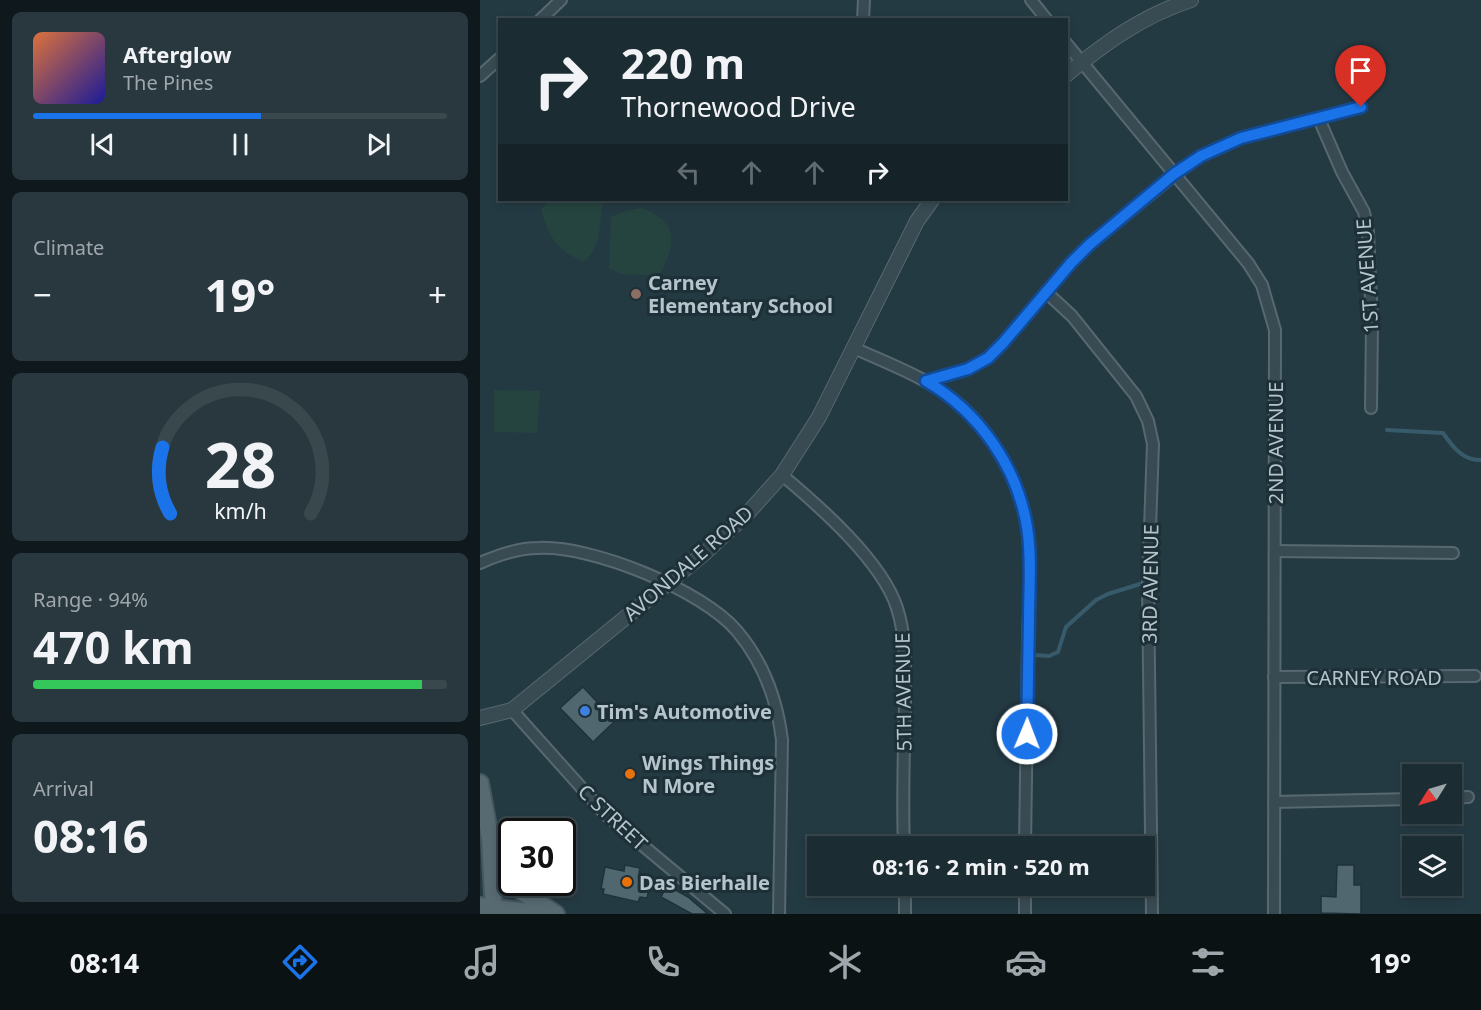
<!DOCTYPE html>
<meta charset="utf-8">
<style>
:root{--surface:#1b2c32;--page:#28383e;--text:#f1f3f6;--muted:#a0a7ac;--line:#39484d;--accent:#1a73e8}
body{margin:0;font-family:"Noto Sans",sans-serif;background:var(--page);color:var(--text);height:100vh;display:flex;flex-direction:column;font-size:22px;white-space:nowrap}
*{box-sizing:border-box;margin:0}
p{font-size:20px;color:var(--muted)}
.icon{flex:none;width:33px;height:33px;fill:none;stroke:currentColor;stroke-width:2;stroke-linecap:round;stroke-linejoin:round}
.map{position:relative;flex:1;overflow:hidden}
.drawer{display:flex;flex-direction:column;gap:12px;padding:12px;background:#0f181c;width:480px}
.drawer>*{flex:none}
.top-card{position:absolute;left:18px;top:18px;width:570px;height:183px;border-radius:0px;box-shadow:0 3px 9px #0003,0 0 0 2px var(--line);background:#1b2c32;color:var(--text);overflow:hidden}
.needle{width:39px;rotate:233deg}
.fabs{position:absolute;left:922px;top:764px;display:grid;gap:12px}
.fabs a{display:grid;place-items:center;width:60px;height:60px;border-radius:0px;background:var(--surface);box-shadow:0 3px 9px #0003,0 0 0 2px var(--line);font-size:30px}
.speed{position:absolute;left:18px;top:818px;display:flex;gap:12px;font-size:30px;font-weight:700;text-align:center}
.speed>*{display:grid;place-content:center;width:78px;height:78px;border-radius:50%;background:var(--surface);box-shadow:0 3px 9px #0003,0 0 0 2px var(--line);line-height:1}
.speed .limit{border:3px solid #111;border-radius:9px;background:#fff;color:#111}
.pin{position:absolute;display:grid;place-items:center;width:51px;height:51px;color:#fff;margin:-62px -26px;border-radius:50% 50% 50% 0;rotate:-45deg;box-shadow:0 0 6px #0007}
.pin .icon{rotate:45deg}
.me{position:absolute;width:66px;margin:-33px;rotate:1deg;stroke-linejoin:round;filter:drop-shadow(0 0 4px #0008)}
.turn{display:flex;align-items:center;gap:21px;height:126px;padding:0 24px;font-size:27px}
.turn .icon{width:78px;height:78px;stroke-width:2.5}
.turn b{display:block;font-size:42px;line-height:51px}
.lanes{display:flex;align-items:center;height:57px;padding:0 24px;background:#0003;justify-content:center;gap:30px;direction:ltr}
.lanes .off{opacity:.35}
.big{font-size:45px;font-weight:700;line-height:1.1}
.drawer .tile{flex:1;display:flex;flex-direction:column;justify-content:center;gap:9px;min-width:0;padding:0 21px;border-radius:9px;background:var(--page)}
.drawer .dial{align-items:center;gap:0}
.dial svg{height:156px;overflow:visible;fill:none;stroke:var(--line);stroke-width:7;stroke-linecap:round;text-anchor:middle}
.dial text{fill:var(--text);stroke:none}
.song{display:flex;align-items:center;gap:18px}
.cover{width:72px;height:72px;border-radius:9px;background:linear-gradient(135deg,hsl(20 70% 55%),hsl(240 70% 35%))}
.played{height:6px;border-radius:3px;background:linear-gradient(90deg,var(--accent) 55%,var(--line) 55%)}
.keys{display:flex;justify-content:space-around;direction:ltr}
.heat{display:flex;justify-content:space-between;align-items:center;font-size:33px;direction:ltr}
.charge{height:9px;border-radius:4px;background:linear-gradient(90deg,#34c759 94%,var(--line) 0)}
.trip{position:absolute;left:327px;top:836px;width:348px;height:60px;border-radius:0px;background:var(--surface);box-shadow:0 3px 9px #0003,0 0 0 2px var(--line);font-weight:700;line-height:60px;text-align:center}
.menu{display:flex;height:96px;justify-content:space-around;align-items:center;background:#0b1214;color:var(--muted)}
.menu .icon{width:42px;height:42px}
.menu .current{color:var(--accent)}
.menu b{font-size:27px;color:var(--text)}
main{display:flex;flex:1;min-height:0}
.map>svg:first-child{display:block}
.green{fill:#26443f}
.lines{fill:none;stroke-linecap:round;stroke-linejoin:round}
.stream{stroke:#375b6b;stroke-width:4}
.building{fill:#506770;stroke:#1f323a;stroke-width:1.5}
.minor-casing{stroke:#576870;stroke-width:14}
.tertiary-casing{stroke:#576870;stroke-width:16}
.primary-casing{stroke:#45575f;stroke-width:20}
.minor{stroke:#394b52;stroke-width:10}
.tertiary{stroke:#394b52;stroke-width:14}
.primary{stroke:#576a72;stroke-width:16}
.route-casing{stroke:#114b97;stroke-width:15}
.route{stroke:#1a73e8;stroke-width:10}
.education-dot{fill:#8d6e63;stroke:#1d3038;stroke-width:2}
.shop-dot{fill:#3f7fe0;stroke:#1d3038;stroke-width:2}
.food-dot{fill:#e8710a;stroke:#1d3038;stroke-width:2}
.labels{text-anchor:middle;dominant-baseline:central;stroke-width:6;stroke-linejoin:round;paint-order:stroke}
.street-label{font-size:20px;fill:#b6c5cc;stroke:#1d3038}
.poi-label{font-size:20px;font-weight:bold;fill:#b6c5cc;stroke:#1d3038;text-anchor:start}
</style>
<main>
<section class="drawer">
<div class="tile">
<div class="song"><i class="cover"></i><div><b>Afterglow</b><p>The Pines</p></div></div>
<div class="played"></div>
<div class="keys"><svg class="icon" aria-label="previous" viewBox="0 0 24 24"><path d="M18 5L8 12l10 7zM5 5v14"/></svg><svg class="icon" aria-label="pause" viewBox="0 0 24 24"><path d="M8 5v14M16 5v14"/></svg><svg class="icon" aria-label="next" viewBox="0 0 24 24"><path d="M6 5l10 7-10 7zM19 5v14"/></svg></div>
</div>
<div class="tile"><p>Climate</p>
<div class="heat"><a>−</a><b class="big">19°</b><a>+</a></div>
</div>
<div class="tile dial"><svg viewBox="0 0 100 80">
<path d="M14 69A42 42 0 1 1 86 69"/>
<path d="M14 69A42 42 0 0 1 10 35" stroke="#1a73e8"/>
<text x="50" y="56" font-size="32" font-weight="700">28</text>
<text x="50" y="72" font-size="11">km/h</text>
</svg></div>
<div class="tile"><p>Range · 94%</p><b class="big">470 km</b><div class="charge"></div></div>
<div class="tile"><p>Arrival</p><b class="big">08:16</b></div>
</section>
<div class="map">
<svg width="1001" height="914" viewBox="0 0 1001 914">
<rect width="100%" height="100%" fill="#243a43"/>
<!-- green -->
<g class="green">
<path d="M71,200h52c-3,18 -2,52 -20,61 -28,-11 -34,-25 -42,-52z"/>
<path d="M162,208c38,15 34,36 17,68l-38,-2 -12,-6 2,-51 15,-6z"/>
<polygon points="14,390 60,391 57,433 14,432"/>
</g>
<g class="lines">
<!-- stream -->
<g class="stream">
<path d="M907,430l56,3c9,13 20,28 38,27"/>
<polyline points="555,655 569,656 578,652 586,627 616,600 628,594 660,584"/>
</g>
</g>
<!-- building -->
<g class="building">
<polygon points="103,687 135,721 113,742 80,708"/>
<polygon points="145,865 160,868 159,873 172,876 167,898 160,897 158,902 123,894 124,889 121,889 125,867 144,871"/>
<polygon points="857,865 874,865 874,885 881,885 881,914 841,913 841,896 856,897"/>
<polygon points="187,885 208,897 228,914 212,914 181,897"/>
</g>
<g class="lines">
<defs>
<g id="minor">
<polyline points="551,0 567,20"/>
<polyline points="60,20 81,0"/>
<polyline points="383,20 384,0"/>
<polyline points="586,43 768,263 782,285 795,330 794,914"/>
<polyline points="0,76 20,58"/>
<polyline points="839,119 862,172 884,212 888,232 892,324 891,408"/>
<polyline points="566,292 592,316 656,396 668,421 673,444 668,585 672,914"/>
<path d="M374,348c37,17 77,31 107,58 28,25 49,60 60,95 14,44 8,95 7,140 -1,69 -2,137 -3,205"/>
<polyline points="446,381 488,369 508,358 523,343 591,263 609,245 695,174 721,156 761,138 881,107"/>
<path d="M302,475c37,31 100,86 115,133 10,31 8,64 8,96 -1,47 -3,95 -1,142"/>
<polyline points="795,551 973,553"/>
<path d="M0,563c18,-8 38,-15 58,-15 54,-3 164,42 199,83 27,32 40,68 45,109l-3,174"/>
<polyline points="794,677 995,676"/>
<polyline points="32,710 125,814 245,914"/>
<polyline points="972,798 988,797"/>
<polyline points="794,802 933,799"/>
<polyline points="425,914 425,885"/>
<polyline points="545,914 545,885"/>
</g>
<g id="tertiary">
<path d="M586,75c39,-32 76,-59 125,-75"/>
<polyline points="0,718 32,710 226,552 267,514 302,475 339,417 437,221 452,200"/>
</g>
<g id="primary">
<polyline points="0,783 10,838 14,914"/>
<polyline points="32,882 35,887 76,914"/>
<polyline points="0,906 65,914"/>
</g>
</defs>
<!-- minor casing -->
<use href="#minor" class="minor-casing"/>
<!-- tertiary casing -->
<use href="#tertiary" class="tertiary-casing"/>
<!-- primary casing -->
<use href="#primary" class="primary-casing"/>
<!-- minor -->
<use href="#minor" class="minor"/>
<!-- tertiary -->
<use href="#tertiary" class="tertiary"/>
<!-- primary -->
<use href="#primary" class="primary"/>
</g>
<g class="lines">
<defs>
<path id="route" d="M547,734c1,-38 1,-77 2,-115 0,-30 3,-62 -2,-92 -10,-61 -48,-115 -101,-146l42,-12 20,-11 15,-15 68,-80 18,-18 85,-71 27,-18 40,-18 120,-31"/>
</defs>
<!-- route casing -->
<use href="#route" class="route-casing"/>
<!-- route -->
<use href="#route" class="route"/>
</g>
<!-- markers -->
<circle class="education-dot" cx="156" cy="294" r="6"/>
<circle class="shop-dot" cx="105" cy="711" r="6"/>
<g class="food-dot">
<circle cx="150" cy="774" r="6"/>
<circle cx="147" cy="882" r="6"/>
</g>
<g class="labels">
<!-- street labels -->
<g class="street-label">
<text transform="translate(887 276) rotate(-94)">1ST AVENUE</text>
<text transform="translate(795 443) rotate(-90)">2ND AVENUE</text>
<text transform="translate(208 563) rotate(-41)">AVONDALE ROAD</text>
<text transform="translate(670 584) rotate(-89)">3RD AVENUE</text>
<text x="894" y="677">CARNEY ROAD</text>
<text transform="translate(423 692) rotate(-91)">5TH AVENUE</text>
<text transform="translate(133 817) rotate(43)">C STREET</text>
</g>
<!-- poi labels -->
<g class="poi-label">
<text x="168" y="282">Carney<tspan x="168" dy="23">Elementary School</tspan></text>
<text x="117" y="711">Tim's Automotive</text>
<text x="162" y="762">Wings Things<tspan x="162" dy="23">N More</tspan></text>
<text x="159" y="882">Das Bierhalle</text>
</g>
</g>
</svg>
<div class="fabs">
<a><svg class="needle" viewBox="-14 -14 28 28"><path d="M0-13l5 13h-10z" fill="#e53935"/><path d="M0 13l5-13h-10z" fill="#a0a7ac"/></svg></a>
<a><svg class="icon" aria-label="layers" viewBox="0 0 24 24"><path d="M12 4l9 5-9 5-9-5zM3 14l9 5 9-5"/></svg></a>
</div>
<div class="speed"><div class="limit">30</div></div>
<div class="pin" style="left:881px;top:107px;background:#d93025"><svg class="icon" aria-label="arrive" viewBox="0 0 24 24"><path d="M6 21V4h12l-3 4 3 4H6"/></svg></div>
<svg class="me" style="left:547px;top:734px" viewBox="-20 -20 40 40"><circle r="17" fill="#1a73e8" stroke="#fff" stroke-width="3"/><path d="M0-11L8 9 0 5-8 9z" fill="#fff"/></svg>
<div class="trip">08:16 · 2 min · 520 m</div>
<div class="top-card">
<div class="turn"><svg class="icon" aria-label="right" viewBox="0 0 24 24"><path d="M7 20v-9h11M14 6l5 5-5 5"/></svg><div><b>220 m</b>Thornewood Drive</div></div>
<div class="lanes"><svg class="icon off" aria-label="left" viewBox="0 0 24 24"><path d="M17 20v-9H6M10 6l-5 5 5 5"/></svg><svg class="icon off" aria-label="ahead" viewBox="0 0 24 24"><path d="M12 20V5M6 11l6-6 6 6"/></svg><svg class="icon off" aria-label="ahead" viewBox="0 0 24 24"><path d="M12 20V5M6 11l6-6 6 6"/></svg><svg class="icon" aria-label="right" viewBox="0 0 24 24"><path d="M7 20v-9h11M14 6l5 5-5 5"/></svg></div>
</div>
</div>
</main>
<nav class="menu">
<b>08:14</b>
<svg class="icon current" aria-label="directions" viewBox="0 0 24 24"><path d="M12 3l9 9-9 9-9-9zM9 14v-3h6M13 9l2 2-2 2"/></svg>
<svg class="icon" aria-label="music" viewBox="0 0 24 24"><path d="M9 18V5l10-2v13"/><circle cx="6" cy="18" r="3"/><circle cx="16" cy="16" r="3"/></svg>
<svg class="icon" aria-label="phone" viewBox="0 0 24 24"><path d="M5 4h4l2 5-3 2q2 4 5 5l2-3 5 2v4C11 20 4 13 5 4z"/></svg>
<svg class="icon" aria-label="climate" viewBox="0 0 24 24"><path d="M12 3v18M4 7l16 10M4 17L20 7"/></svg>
<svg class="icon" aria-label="car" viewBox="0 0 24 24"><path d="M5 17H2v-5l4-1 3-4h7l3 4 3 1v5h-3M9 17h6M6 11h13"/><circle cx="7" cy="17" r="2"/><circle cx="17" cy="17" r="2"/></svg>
<svg class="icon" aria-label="filters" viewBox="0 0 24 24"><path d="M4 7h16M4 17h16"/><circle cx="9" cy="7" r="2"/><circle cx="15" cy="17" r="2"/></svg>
<b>19°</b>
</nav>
